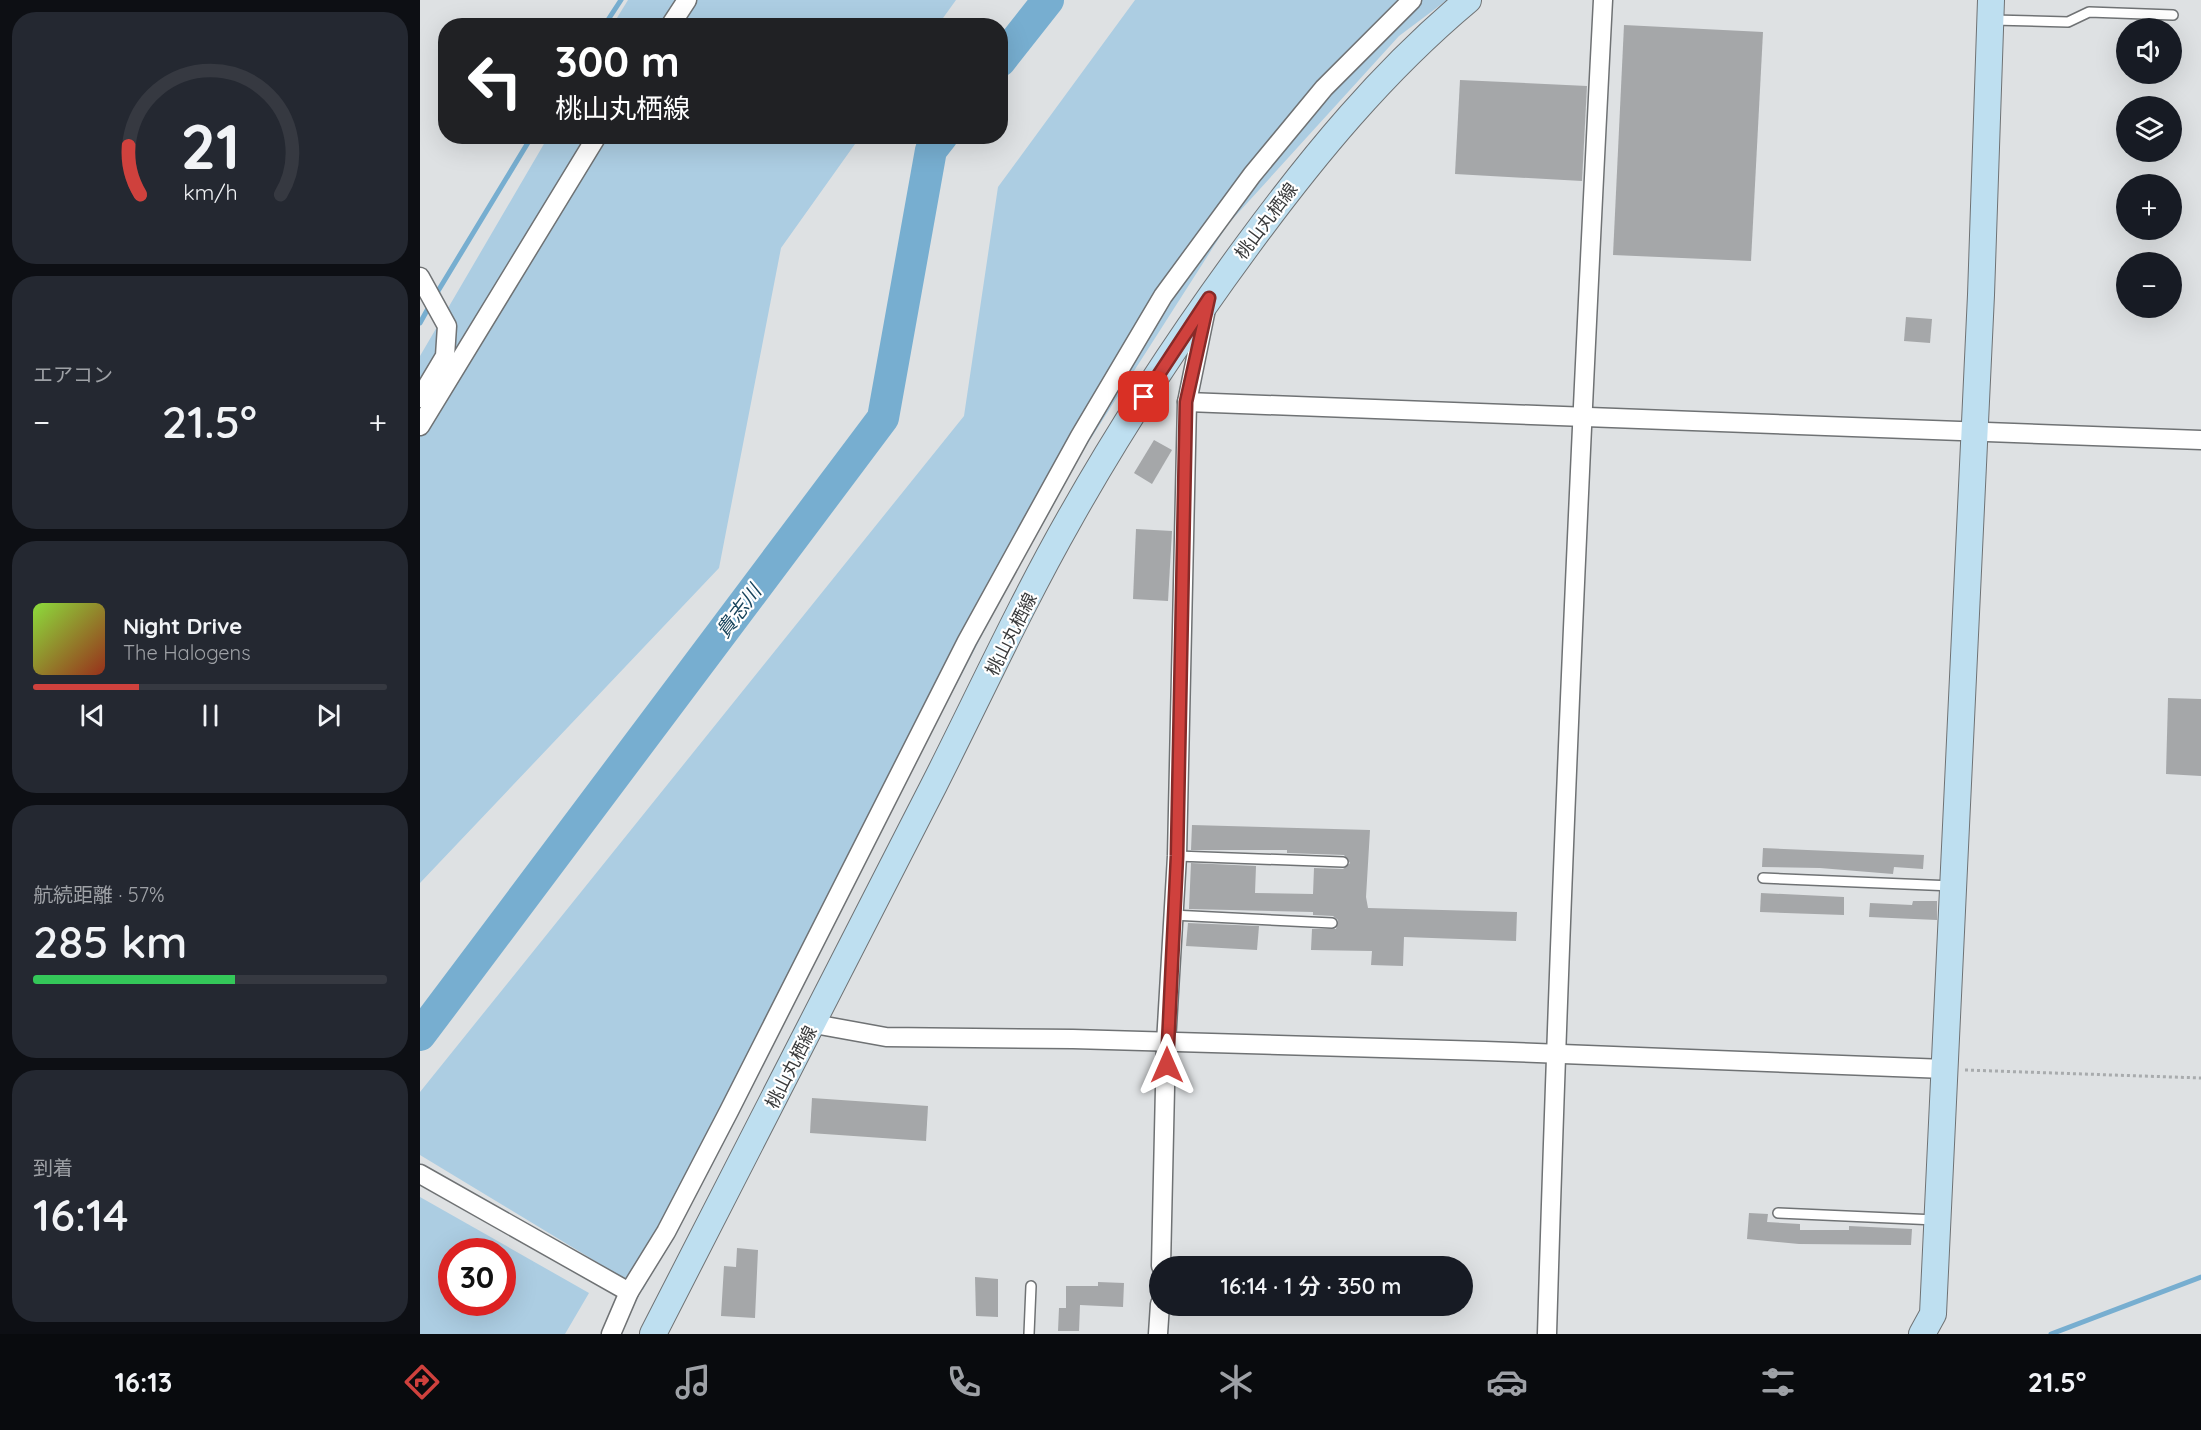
<!DOCTYPE html>
<html lang="ja">
<meta charset="utf-8">
<style>
:root{--surface:#171b24;--page:#242831;--text:#f1f3f6;--muted:#9ea1a6;--line:#363941;--accent:#cf413d}
body{margin:0;font-family:Quicksand,"Noto Sans JP",sans-serif;background:var(--page);color:var(--text);height:100vh;display:flex;flex-direction:column;font-size:22px;white-space:nowrap}
*{box-sizing:border-box;margin:0}
p{font-size:20px;color:var(--muted)}
.icon{flex:none;width:33px;height:33px;fill:none;stroke:currentColor;stroke-width:2;stroke-linecap:round;stroke-linejoin:round}
.map{position:relative;flex:1;overflow:hidden}
.side{display:flex;flex-direction:column;gap:12px;padding:12px;background:#0d0f14;width:420px}
.side>*{flex:none}
.top-card{position:absolute;left:18px;top:18px;width:570px;height:126px;border-radius:24px;box-shadow:0 6px 24px #0002;background:#202124;color:#fff;overflow:hidden}
.fabs{position:absolute;left:1696px;top:18px;display:grid;gap:12px}
.fabs a{display:grid;place-items:center;width:66px;height:66px;border-radius:50%;background:var(--surface);box-shadow:0 6px 24px #0002;font-size:30px}
.speed{position:absolute;left:18px;top:1238px;display:flex;gap:12px;font-size:30px;font-weight:700;text-align:center}
.speed>*{display:grid;place-content:center;width:78px;height:78px;border-radius:50%;background:var(--surface);box-shadow:0 6px 24px #0002;line-height:1}
.speed .limit{border:9px solid #d22;background:#fff;color:#111}
.pin{position:absolute;display:grid;place-items:center;width:51px;height:51px;color:#fff;margin:-26px;border-radius:12px;box-shadow:0 3px 9px #0006}
.me{position:absolute;width:66px;margin:-33px;rotate:0deg;stroke-linejoin:round;filter:drop-shadow(0 0 4px #0008)}
.turn{display:flex;align-items:center;gap:21px;height:126px;padding:0 18px;font-size:27px}
.turn .icon{width:78px;height:78px;stroke-width:2.5}
.turn b{display:block;font-size:42px;line-height:51px}
.big{font-size:45px;font-weight:600;line-height:1.1}
.side .card{flex:1;display:flex;flex-direction:column;justify-content:center;gap:9px;min-width:0;padding:0 21px;border-radius:24px;background:var(--page)}
.side .dial{align-items:center;gap:0}
.dial svg{height:156px;overflow:visible;fill:none;stroke:var(--line);stroke-width:7;stroke-linecap:round;text-anchor:middle}
.dial text{fill:var(--text);stroke:none}
.song{display:flex;align-items:center;gap:18px}
.cover{width:72px;height:72px;border-radius:9px;background:linear-gradient(135deg,hsl(90 70% 55%),hsl(10 70% 35%))}
.played{height:6px;border-radius:3px;background:linear-gradient(90deg,var(--accent) 30%,var(--line) 30%)}
.keys{display:flex;justify-content:space-around;direction:ltr}
.heat{display:flex;justify-content:space-between;align-items:center;font-size:33px;direction:ltr}
.charge{height:9px;border-radius:4px;background:linear-gradient(90deg,#34c759 57%,var(--line) 0)}
.trip{position:absolute;left:729px;top:1256px;width:324px;height:60px;border-radius:30px;background:var(--surface);box-shadow:0 6px 24px #0002;font-weight:600;line-height:60px;text-align:center}
.tab-bar{display:flex;height:96px;justify-content:space-around;align-items:center;background:#090b0e;color:var(--muted)}
.tab-bar .icon{width:42px;height:42px}
.tab-bar .current{color:var(--accent)}
.tab-bar b{font-size:27px;color:var(--text)}
main{display:flex;flex:1;min-height:0}
.map>svg:first-child{display:block}
.green{fill:#accde2;fill-rule:evenodd}
.lines{fill:none;stroke-linecap:round;stroke-linejoin:round}
.stream{stroke:#77aed0;stroke-width:5}
.river{stroke:#77aed0;stroke-width:32}
.building{fill:#a5a7a9}
.lane-casing{stroke:#6f7274;stroke-width:12}
.street-casing{stroke:#6f7274;stroke-width:21}
.secondary-casing{stroke:#6f7274;stroke-width:28}
.path{stroke:#a8abad;stroke-width:3;stroke-dasharray:3 3;stroke-linecap:butt}
.lane{stroke:#fff;stroke-width:9}
.street{stroke:#fff;stroke-width:18}
.secondary{stroke:#bedff0;stroke-width:26}
.route-casing{stroke:#872a28;stroke-width:15}
.route{stroke:#cf413d;stroke-width:10}
.labels{text-anchor:middle;dominant-baseline:central;stroke-width:4.5;stroke-linejoin:round;paint-order:stroke}
.street-label{font-size:18px;fill:#38393a;stroke:#fff}
.water-label{font-size:20px;font-style:italic;fill:#18445c;stroke:#fff}
</style>
<main>
<section class="side">
<div class="card dial"><svg viewBox="0 0 100 80">
<path d="M14 69A42 42 0 1 1 86 69"/>
<path d="M14 69A42 42 0 0 1 8 44" stroke="#cf413d"/>
<text x="50" y="56" font-size="32" font-weight="700">21</text>
<text x="50" y="72" font-size="11">km/h</text>
</svg></div>
<div class="card"><p>エアコン</p>
<div class="heat"><a>−</a><b class="big">21.5°</b><a>+</a></div>
</div>
<div class="card">
<div class="song"><i class="cover"></i><div><b>Night Drive</b><p>The Halogens</p></div></div>
<div class="played"></div>
<div class="keys"><svg class="icon" aria-label="previous" viewBox="0 0 24 24"><path d="M18 5L8 12l10 7zM5 5v14"/></svg><svg class="icon" aria-label="pause" viewBox="0 0 24 24"><path d="M8 5v14M16 5v14"/></svg><svg class="icon" aria-label="next" viewBox="0 0 24 24"><path d="M6 5l10 7-10 7zM19 5v14"/></svg></div>
</div>
<div class="card"><p>航続距離 · 57%</p><b class="big">285 km</b><div class="charge"></div></div>
<div class="card"><p>到着</p><b class="big">16:14</b></div>
</section>
<div class="map">
<svg width="1781" height="1334" viewBox="0 0 1781 1334">
<rect width="100%" height="100%" fill="#dee1e3"/>
<!-- green -->
<g class="green">
<polygon points="208,0 536,0 518,25 192,26"/>
<polygon points="715,0 1027,0 979,36 808,224 634,496 223,1290 0,1155 0,1092 544,416 578,187"/>
<polygon points="128,137 440,137 361,248 299,568 0,883 0,356"/>
<path d="M0,1197l169,96 -24,41h-145zM32,1251h50v51h-50z"/>
</g>
<g class="lines">
<!-- stream -->
<g class="stream">
<polyline points="184,26 201,0"/>
<polyline points="15,296 112,136"/>
<polyline points="0,323 10,305"/>
<polyline points="1631,1334 1781,1277"/>
</g>
<!-- river -->
<g class="river">
<polyline points="580,61 628,0"/>
<polyline points="0,1035 463,418 511,150 522,136"/>
</g>
</g>
<!-- building -->
<g class="building">
<polygon points="1204,25 1343,32 1331,261 1193,255"/>
<polygon points="1040,80 1167,86 1162,181 1035,174"/>
<polygon points="1486,317 1512,319 1510,343 1484,341"/>
<polygon points="734,440 752,450 732,484 714,473"/>
<polygon points="716,529 752,531 748,601 713,599"/>
<polygon points="1748,698 1781,699 1781,776 1746,774"/>
<polygon points="772,825 950,830 946,897 948,908 1097,912 1096,941 984,937 983,966 951,965 952,951 891,950 892,929 916,929 918,920 913,916 893,915 893,912 769,909 771,863 836,866 835,893 893,894 894,868 923,869 930,863 924,855 867,853 867,850 771,850"/>
<polygon points="1343,848 1504,855 1503,869 1474,867 1473,874 1400,868 1342,867"/>
<polygon points="1341,893 1424,897 1424,915 1340,912"/>
<polygon points="1493,901 1517,901 1517,920 1449,917 1450,903 1492,905"/>
<polygon points="768,923 839,926 837,950 766,946"/>
<polygon points="392,1098 508,1106 506,1141 390,1133"/>
<polygon points="1329,1213 1348,1214 1347,1222 1380,1224 1380,1230 1429,1230 1429,1226 1492,1229 1491,1245 1379,1244 1327,1239"/>
<polygon points="317,1248 338,1250 335,1318 301,1316 304,1266 316,1267"/>
<polygon points="555,1277 578,1279 578,1317 556,1316"/>
<polygon points="678,1282 704,1283 703,1307 660,1305 659,1331 638,1331 639,1308 646,1308 646,1286 678,1286"/>
</g>
<g class="lines">
<defs>
<g id="lane">
<polyline points="1573,20 1648,22 1669,12 1753,15"/>
<polyline points="757,856 923,862"/>
<polyline points="1343,878 1533,886"/>
<polyline points="752,915 912,923"/>
<polyline points="1358,1213 1516,1220"/>
<polyline points="609,1334 611,1286"/>
</g>
<g id="street">
<polyline points="250,26 267,0"/>
<polyline points="0,277 27,326 25,356 0,398"/>
<polyline points="767,402 1781,440"/>
<polyline points="0,426 177,136"/>
<polyline points="394,1024 466,1037 653,1039 1065,1051 1525,1069"/>
<polyline points="0,1174 209,1292"/>
<polyline points="741,1266 746,1043 757,856 767,402 786,309"/>
<polyline points="191,1334 209,1292 246,1232 309,1111 547,641 660,436 743,296 832,175 904,88 992,0"/>
<polyline points="738,1334 740,1304"/>
<path d="M1127,1334c13,-445 33,-889 56,-1334"/>
</g>
<g id="secondary">
<path d="M233,1334c94,-182 188,-365 281,-549 45,-89 87,-181 136,-267 53,-94 113,-185 177,-272 66,-90 135,-174 221,-246"/>
<polyline points="1502,1334 1513,1314 1561,295 1571,0"/>
</g>
</defs>
<!-- lane casing -->
<use href="#lane" class="lane-casing"/>
<!-- street casing -->
<use href="#street" class="street-casing"/>
<!-- secondary casing -->
<use href="#secondary" class="secondary-casing"/>
<!-- path -->
<polyline class="path" points="1545,1070 1781,1078"/>
<!-- lane -->
<use href="#lane" class="lane"/>
<!-- street -->
<use href="#street" class="street"/>
<!-- secondary -->
<use href="#secondary" class="secondary"/>
</g>
<g class="lines">
<defs>
<polyline id="route" points="724,397 789,298 766,402 757,856 747,1065"/>
</defs>
<!-- route casing -->
<use href="#route" class="route-casing"/>
<!-- route -->
<use href="#route" class="route"/>
</g>
<g class="labels">
<!-- street labels -->
<g class="street-label">
<text transform="translate(846 221) rotate(-53)">桃山丸栖線</text>
<text transform="translate(591 634) rotate(-63)">桃山丸栖線</text>
<text transform="translate(371 1067) rotate(-63)">桃山丸栖線</text>
</g>
<!-- water labels -->
<g class="water-label">
<text transform="translate(318 611) rotate(-53)">貴志川</text>
</g>
</g>
</svg>
<div class="fabs">
<a><svg class="icon" aria-label="sound" viewBox="0 0 24 24"><path d="M4 9h4l5-4v14l-5-4H4zM17 9q2 3 0 6"/></svg></a>
<a><svg class="icon" aria-label="layers" viewBox="0 0 24 24"><path d="M12 4l9 5-9 5-9-5zM3 14l9 5 9-5"/></svg></a>
<a>+</a>
<a>−</a>
</div>
<div class="speed"><div class="limit">30</div></div>
<div class="pin" style="left:724px;top:397px;background:#d93025"><svg class="icon" aria-label="arrive" viewBox="0 0 24 24"><path d="M6 21V4h12l-3 4 3 4H6"/></svg></div>
<svg class="me" style="left:747px;top:1065px" viewBox="-20 -20 40 40"><path d="M0-17L14 15 0 8-14 15z" fill="#cf413d" stroke="#fff" stroke-width="4"/></svg>
<div class="trip">16:14 · 1 分 · 350 m</div>
<div class="top-card">
<div class="turn"><svg class="icon" aria-label="left" viewBox="0 0 24 24"><path d="M17 20v-9H6M10 6l-5 5 5 5"/></svg><div><b>300 m</b>桃山丸栖線</div></div>
</div>
</div>
</main>
<nav class="tab-bar">
<b>16:13</b>
<svg class="icon current" aria-label="directions" viewBox="0 0 24 24"><path d="M12 3l9 9-9 9-9-9zM9 14v-3h6M13 9l2 2-2 2"/></svg>
<svg class="icon" aria-label="music" viewBox="0 0 24 24"><path d="M9 18V5l10-2v13"/><circle cx="6" cy="18" r="3"/><circle cx="16" cy="16" r="3"/></svg>
<svg class="icon" aria-label="phone" viewBox="0 0 24 24"><path d="M5 4h4l2 5-3 2q2 4 5 5l2-3 5 2v4C11 20 4 13 5 4z"/></svg>
<svg class="icon" aria-label="climate" viewBox="0 0 24 24"><path d="M12 3v18M4 7l16 10M4 17L20 7"/></svg>
<svg class="icon" aria-label="car" viewBox="0 0 24 24"><path d="M5 17H2v-5l4-1 3-4h7l3 4 3 1v5h-3M9 17h6M6 11h13"/><circle cx="7" cy="17" r="2"/><circle cx="17" cy="17" r="2"/></svg>
<svg class="icon" aria-label="filters" viewBox="0 0 24 24"><path d="M4 7h16M4 17h16"/><circle cx="9" cy="7" r="2"/><circle cx="15" cy="17" r="2"/></svg>
<b>21.5°</b>
</nav>
